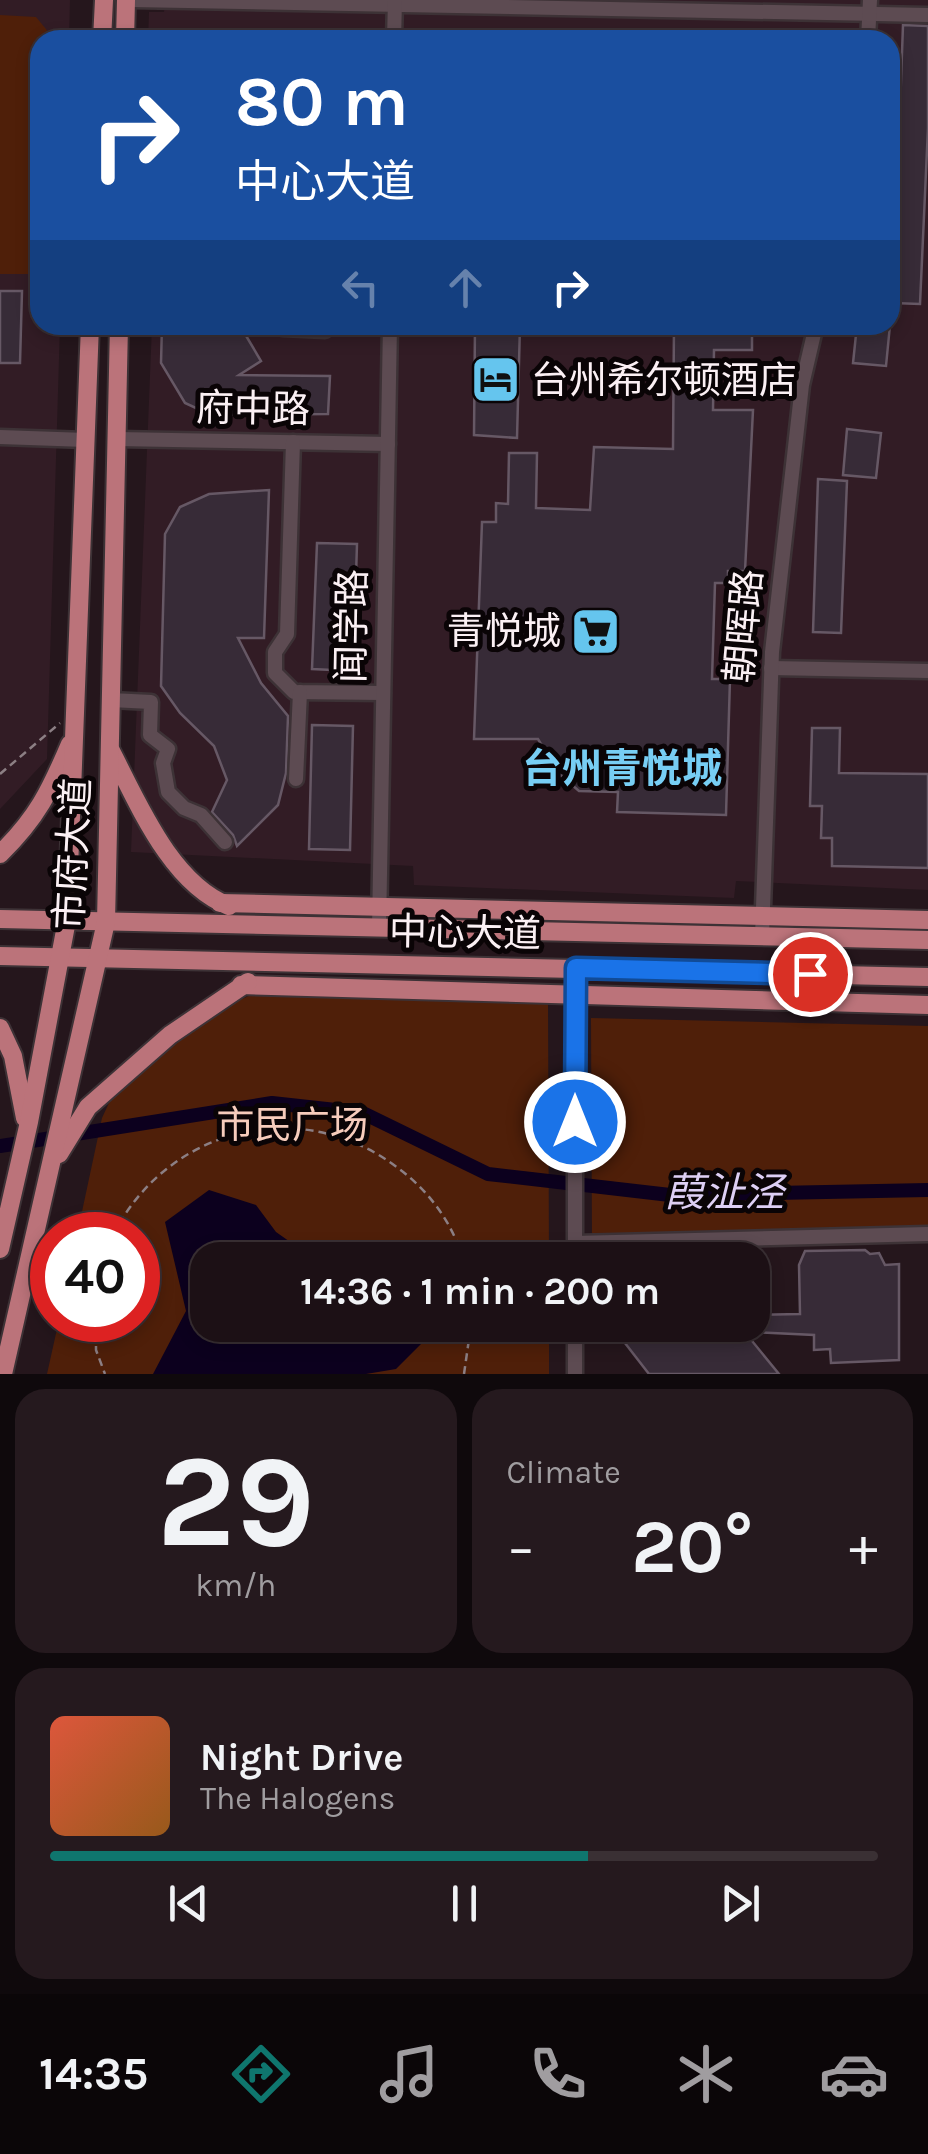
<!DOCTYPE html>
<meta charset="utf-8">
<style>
:root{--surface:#1c1015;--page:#25191e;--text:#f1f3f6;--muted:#a09da0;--line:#3a3034;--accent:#0f766e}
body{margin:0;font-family:Karla,"Noto Sans SC",sans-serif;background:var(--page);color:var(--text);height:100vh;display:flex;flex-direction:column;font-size:38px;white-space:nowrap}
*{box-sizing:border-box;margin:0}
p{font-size:32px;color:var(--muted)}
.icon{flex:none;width:55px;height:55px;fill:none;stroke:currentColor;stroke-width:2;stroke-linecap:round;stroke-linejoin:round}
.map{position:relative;height:1374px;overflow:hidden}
.side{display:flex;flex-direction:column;gap:15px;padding:15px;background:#0f090c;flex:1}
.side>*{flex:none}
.banner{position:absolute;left:30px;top:30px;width:870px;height:305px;border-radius:30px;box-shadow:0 5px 15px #0003,0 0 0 2px var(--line);background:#1a4fa0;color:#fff;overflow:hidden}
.speed{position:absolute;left:30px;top:1212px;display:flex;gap:20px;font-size:50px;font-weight:700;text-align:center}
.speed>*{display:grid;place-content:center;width:130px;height:130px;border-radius:50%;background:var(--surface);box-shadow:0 5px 15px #0003,0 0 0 2px var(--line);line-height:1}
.speed .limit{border:15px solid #d22;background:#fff;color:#111}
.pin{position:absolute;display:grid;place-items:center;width:85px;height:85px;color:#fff;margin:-42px;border:5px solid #fff;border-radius:50%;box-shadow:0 2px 10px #0007}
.me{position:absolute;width:110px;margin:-55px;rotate:0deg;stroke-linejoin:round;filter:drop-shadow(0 0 8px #0008)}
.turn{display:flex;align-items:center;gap:35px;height:210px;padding:0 40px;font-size:45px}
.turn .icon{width:130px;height:130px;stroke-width:2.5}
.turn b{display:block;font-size:70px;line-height:85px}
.lanes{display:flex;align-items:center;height:95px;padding:0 40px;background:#0003;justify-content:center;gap:50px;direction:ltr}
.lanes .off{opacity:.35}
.big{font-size:75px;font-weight:700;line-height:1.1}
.side .widget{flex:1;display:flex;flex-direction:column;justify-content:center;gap:15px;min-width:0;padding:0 35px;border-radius:30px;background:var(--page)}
.side .dial{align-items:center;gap:0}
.dial b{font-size:130px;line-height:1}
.song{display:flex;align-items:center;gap:30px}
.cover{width:120px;height:120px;border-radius:15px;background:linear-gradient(135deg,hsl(10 70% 55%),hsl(30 70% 35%))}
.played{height:10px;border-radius:5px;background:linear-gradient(90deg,var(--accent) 65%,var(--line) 65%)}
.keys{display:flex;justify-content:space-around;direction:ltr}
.heat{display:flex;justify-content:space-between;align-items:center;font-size:55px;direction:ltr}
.side .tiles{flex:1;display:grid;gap:15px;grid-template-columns:1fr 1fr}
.widget:last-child{grid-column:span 2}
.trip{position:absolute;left:190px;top:1242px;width:580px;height:100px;border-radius:30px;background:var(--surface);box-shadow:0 5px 15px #0003,0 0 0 2px var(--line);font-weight:700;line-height:100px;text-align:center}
.menu{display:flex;height:160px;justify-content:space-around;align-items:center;background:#0b0608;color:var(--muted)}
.menu .icon{width:70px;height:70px}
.menu .current{color:var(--accent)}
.menu b{font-size:45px;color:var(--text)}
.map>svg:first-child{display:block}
.built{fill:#321c25}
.green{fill:#4f1f09}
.water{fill:#0c001e}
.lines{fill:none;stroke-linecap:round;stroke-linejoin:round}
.canal{stroke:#0c001e;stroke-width:14}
.building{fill:#372b37;stroke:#665865;stroke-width:2.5}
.minor-casing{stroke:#3d3236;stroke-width:19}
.major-casing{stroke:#3d3236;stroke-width:22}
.path{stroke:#8c7f84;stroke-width:2.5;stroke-dasharray:8 5;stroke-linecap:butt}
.minor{stroke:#5d4b52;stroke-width:14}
.major{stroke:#bb737a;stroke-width:18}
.route-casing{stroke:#114b97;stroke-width:25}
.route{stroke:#1a73e8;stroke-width:18}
.labels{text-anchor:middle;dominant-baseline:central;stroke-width:10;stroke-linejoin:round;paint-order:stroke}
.poi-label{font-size:38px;fill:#fbf0f4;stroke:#0a0406;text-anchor:start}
.street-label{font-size:38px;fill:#fbf0f4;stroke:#0a0406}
.park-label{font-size:38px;fill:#f6ccbc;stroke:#0a0406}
.neighbourhood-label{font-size:40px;font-weight:bold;fill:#77cef4;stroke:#0a0406}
.water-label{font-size:40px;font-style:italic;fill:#ddcff4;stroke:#0a0406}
</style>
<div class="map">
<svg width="928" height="1374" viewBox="0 0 928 1374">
<rect width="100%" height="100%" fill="#25161c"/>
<!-- built -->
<g class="built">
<polygon points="0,0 70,0 69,40 40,40 40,325 60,325 47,759 0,809"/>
<polygon points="165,0 928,0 928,890 736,881 734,898 414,885 413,866 131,852 152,325 890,325 890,40 148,40 149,12 164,12"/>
</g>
<!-- green -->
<g class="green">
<polygon points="0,15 36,17 55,40 40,40 40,274 0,274"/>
<polygon points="261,990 548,998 549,1260 208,1260 208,1325 549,1325 549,1374 47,1374 59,1320 138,1320 138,1235 77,1235 102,1118 114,1092 221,1009"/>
<polygon points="591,1018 928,1026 928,1234 592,1242"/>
</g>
<!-- water -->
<g class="water">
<polygon points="209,1190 256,1205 276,1232 303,1251 340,1260 208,1260 208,1325 435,1325 432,1333 396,1369 366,1374 153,1374 186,1311 165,1222"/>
<polygon points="397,1241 435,1243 443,1260 345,1260"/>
</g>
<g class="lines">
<!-- canal -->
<polyline class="canal" points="0,1146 272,1103 363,1113 488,1174 670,1195 928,1190"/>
</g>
<!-- building -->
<g class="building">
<polygon points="903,25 928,26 928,128 920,304 893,303"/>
<polygon points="0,291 22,291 20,363 0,363"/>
<polygon points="162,325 231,325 245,334 261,361 239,375 330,376 328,414 211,415 185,403 161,363"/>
<polygon points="475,325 520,325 517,438 474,435"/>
<polygon points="674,325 752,325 752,350 714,350 713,410 753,410 745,571 728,571 728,583 715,583 712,679 730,679 726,815 617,812 618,792 579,791 559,774 538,739 474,739 482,522 496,522 496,503 508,504 509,453 537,453 536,508 590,510 594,447 673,449"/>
<polygon points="857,325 890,325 886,366 853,363"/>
<polygon points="847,429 881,433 876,478 843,475"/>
<polygon points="818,479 847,481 841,633 813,632"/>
<polygon points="269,490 264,638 238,638 261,683 288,716 286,773 278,805 237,846 233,835 212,812 227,780 214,746 180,713 161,686 165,534 180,507 209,494"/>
<polygon points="317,543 357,544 353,671 312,669"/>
<polygon points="312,725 353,726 350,850 309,849"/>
<polygon points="812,728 840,728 839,773 928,774 928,868 832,866 832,838 821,838 822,806 810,806"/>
<polygon points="865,1250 870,1254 879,1253 885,1265 899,1264 899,1360 831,1363 830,1349 814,1350 814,1335 752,1332 752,1315 800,1314 799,1265 805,1251"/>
<polygon points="611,1325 739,1325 779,1374 649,1374"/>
</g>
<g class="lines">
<defs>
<g id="minor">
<polyline points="132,0 928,15"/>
<polyline points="394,40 395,0"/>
<polyline points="868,40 870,0"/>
<polyline points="283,328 325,330 325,325"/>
<polyline points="0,437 86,440"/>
<polyline points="117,439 388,444"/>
<polyline points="293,442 287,634 275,652 275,673 294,692 383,693"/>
<polyline points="771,668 928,671"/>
<polyline points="111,700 151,702 150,735 168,749 163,763 168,792 184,808 201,815 225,842"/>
<polyline points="296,779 300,692"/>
<polyline points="379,928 390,325"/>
<polyline points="762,936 772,652 802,385 816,325"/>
<polyline points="575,1243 928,1234"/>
<polyline points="575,1260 575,968"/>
<polyline points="575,1374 575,1325"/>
</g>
<g id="major">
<polyline points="102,40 104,0"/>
<polyline points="125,40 126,0"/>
<path d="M111,751c27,52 60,133 118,155"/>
<path d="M0,854c37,-36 50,-63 70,-110"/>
<polyline points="220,903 928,920"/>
<polyline points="0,919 928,940"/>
<polyline points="0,956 928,977"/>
<polyline points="241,985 928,1005"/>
<polyline points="0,1028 13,1056 25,1118"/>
<polyline points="59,1154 88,1107 170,1035 248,982"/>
<polyline points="0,1249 29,1122 67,920 90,325"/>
<polyline points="3,1374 106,922 119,325"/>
</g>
</defs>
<!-- minor casing -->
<use href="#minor" class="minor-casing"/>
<!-- major casing -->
<use href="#major" class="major-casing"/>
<!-- path -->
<g class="path">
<polyline points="0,774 60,723"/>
<path d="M113,1235c55,-108 188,-141 285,-67 30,22 55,55 65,92"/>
<polyline points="96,1320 96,1350 105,1374"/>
<polyline points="464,1374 471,1325"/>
</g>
<!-- minor -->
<use href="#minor" class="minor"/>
<!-- major -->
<use href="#major" class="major"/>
</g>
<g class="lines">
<defs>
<polyline id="route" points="575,1122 576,968 810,974"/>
</defs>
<!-- route casing -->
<use href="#route" class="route-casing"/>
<!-- route -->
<use href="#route" class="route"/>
</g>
<!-- icons -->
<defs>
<symbol id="hotel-square" viewBox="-11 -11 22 22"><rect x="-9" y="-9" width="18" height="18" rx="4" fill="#65c5ee" stroke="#0a0406"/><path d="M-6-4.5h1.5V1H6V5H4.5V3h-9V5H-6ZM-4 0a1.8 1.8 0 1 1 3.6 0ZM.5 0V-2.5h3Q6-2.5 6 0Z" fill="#111"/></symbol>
<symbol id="supermarket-square" viewBox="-11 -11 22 22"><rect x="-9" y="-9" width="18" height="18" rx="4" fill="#65c5ee" stroke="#0a0406"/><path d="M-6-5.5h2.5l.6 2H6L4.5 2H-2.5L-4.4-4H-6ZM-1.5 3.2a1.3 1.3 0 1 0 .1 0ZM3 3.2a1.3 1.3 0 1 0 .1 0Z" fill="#111"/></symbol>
</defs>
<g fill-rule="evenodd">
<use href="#hotel-square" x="468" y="352" width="55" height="55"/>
<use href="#supermarket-square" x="568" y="604" width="55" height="55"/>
</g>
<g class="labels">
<!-- poi labels -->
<g class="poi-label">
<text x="531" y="380">台州希尔顿酒店</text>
<text x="561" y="631" text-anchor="end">青悦城</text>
</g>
<!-- street labels -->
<g class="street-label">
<text transform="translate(253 409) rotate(1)">府中路</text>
<text transform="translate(352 626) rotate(-89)">闻学路</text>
<text transform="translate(744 626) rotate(-85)">朝晖路</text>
<text transform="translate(73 854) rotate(-87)">市府大道</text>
<text transform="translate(465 933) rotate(1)">中心大道</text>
</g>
<!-- park labels -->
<g class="park-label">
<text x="292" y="1125">市民广场</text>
</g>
<!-- neighbourhood labels -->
<g class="neighbourhood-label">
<text x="622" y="768">台州青悦城</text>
</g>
<!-- water labels -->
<g class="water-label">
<text x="724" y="1192">葭沚泾</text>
</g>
</g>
</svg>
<div class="speed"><div class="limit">40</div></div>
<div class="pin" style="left:810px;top:974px;background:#d93025"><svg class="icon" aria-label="arrive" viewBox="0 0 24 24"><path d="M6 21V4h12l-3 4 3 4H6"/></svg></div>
<svg class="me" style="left:575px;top:1122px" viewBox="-20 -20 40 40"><circle r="17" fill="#1a73e8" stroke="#fff" stroke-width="3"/><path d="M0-11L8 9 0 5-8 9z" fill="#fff"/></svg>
<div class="trip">14:36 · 1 min · 200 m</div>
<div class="banner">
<div class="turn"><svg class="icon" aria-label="right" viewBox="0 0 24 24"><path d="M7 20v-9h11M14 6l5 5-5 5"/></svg><div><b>80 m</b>中心大道</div></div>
<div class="lanes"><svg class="icon off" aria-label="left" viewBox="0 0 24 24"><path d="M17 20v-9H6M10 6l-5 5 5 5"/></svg><svg class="icon off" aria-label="ahead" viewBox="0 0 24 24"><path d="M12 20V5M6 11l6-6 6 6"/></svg><svg class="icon" aria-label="right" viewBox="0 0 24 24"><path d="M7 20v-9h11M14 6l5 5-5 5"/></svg></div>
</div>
</div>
<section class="side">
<div class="tiles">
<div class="widget dial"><b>29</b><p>km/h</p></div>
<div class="widget"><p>Climate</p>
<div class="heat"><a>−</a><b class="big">20°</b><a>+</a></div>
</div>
<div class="widget">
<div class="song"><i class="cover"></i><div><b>Night Drive</b><p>The Halogens</p></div></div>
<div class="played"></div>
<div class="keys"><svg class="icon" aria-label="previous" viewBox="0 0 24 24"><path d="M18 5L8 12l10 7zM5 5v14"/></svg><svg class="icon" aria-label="pause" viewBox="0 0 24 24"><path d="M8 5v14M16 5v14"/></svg><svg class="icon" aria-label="next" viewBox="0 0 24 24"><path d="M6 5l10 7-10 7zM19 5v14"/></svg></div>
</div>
</div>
</section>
<nav class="menu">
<b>14:35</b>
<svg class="icon current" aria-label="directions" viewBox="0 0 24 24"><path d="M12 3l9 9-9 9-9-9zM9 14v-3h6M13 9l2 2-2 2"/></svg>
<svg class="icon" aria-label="music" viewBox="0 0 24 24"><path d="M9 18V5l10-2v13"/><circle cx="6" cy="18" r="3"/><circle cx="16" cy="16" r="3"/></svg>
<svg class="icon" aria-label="phone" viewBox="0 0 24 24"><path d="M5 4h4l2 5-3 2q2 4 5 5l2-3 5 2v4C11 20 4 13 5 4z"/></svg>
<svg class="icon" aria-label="climate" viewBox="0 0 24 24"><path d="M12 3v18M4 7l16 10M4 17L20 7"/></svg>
<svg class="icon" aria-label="car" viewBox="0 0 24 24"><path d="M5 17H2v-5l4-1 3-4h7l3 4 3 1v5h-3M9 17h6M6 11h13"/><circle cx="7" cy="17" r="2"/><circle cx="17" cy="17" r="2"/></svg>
</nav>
